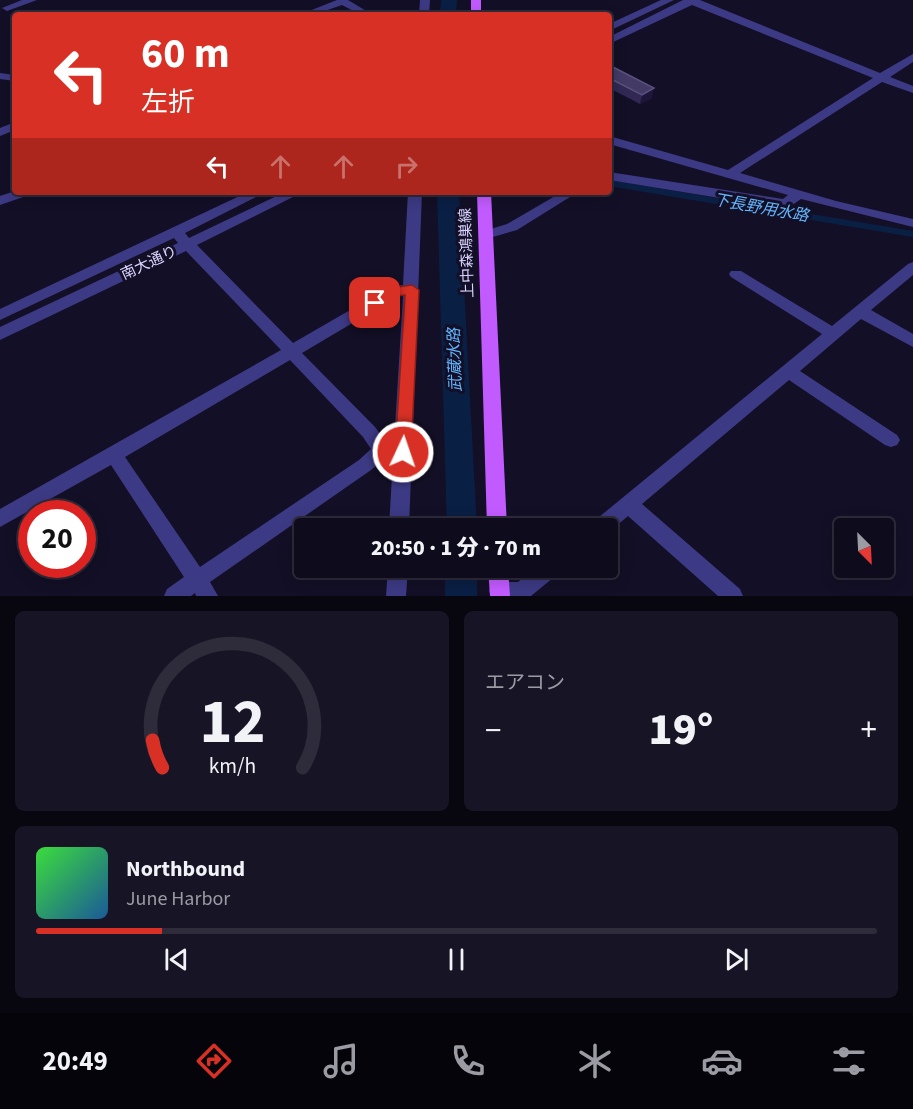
<!DOCTYPE html>
<html lang="ja">
<meta charset="utf-8">
<style>
:root{--surface:#0e0b1c;--page:#171425;--text:#f1f3f6;--muted:#9b9ba3;--line:#2e2b3b;--accent:#d93025}
body{margin:0;font-family:"Source Sans 3","Noto Sans JP",sans-serif;background:var(--page);color:var(--text);height:100vh;display:flex;flex-direction:column;font-size:22px;white-space:nowrap}
*{box-sizing:border-box;margin:0}
p{font-size:20px;color:var(--muted)}
.icon{flex:none;width:33px;height:33px;fill:none;stroke:currentColor;stroke-width:2;stroke-linecap:round;stroke-linejoin:round}
.map{position:relative;height:596px;overflow:hidden}
.side{display:flex;flex-direction:column;gap:15px;padding:15px;background:#08060f;flex:1}
.side>*{flex:none}
.guide{position:absolute;left:12px;top:12px;width:600px;height:183px;border-radius:6px;box-shadow:0 3px 15px #0003,0 0 0 2px var(--line);background:#d93025;color:#fff;overflow:hidden}
.needle{width:39px;rotate:156deg}
.controls{position:absolute;left:834px;top:518px;display:grid;gap:12px}
.controls a{display:grid;place-items:center;width:60px;height:60px;border-radius:6px;background:var(--surface);box-shadow:0 3px 15px #0003,0 0 0 2px var(--line);font-size:30px}
.speed{position:absolute;left:18px;top:500px;display:flex;gap:12px;font-size:30px;font-weight:700;text-align:center}
.speed>*{display:grid;place-content:center;width:78px;height:78px;border-radius:50%;background:var(--surface);box-shadow:0 3px 15px #0003,0 0 0 2px var(--line);line-height:1}
.speed .limit{border:9px solid #d22;background:#fff;color:#111}
.pin{position:absolute;display:grid;place-items:center;width:51px;height:51px;color:#fff;margin:-26px;border-radius:12px;box-shadow:0 3px 9px #0006}
.me{position:absolute;width:66px;margin:-33px;rotate:3deg;stroke-linejoin:round;filter:drop-shadow(0 0 4px #0008)}
.turn{display:flex;align-items:center;gap:21px;height:126px;padding:0 30px;font-size:27px}
.turn .icon{width:78px;height:78px;stroke-width:2.5}
.turn b{display:block;font-size:42px;line-height:51px}
.lanes{display:flex;align-items:center;height:57px;padding:0 30px;background:#0003;justify-content:center;gap:30px;direction:ltr}
.lanes .off{opacity:.35}
.big{font-size:45px;font-weight:800;line-height:1.1}
.side .tile{flex:1;display:flex;flex-direction:column;justify-content:center;gap:9px;min-width:0;padding:0 21px;border-radius:9px;background:var(--page)}
.side .dial{align-items:center;gap:0}
.dial svg{height:156px;overflow:visible;fill:none;stroke:var(--line);stroke-width:7;stroke-linecap:round;text-anchor:middle}
.dial text{fill:var(--text);stroke:none}
.song{display:flex;align-items:center;gap:18px}
.cover{width:72px;height:72px;border-radius:9px;background:linear-gradient(135deg,hsl(120 70% 55%),hsl(210 70% 35%))}
.played{height:6px;border-radius:3px;background:linear-gradient(90deg,var(--accent) 15%,var(--line) 15%)}
.keys{display:flex;justify-content:space-around;direction:ltr}
.heat{display:flex;justify-content:space-between;align-items:center;font-size:33px;direction:ltr}
.side .tiles{flex:1;display:grid;gap:15px;grid-template-columns:1fr 1fr}
.tile:last-child{grid-column:span 2}
.trip{position:absolute;left:294px;top:518px;width:324px;height:60px;border-radius:6px;background:var(--surface);box-shadow:0 3px 15px #0003,0 0 0 2px var(--line);font-weight:800;line-height:60px;text-align:center}
.tab-bar{display:flex;height:96px;justify-content:space-around;align-items:center;background:#06040b;color:var(--muted)}
.tab-bar .icon{width:42px;height:42px}
.tab-bar .on{color:var(--accent)}
.tab-bar b{font-size:27px;color:var(--text)}
.map>svg:first-child{display:block}
.lines{fill:none;stroke-linecap:round;stroke-linejoin:round}
.stream{stroke:#0a1f44;stroke-width:6}
.canal{fill:#0a1f44;fill-rule:evenodd}
.minor{fill:#3d3a85;fill-rule:evenodd}
.major{fill:#c25bff;fill-rule:evenodd}
.wall{fill:#312854}
.shaded-wall{fill:#1d163a}
.building{fill:#433a66;stroke:#5a527e;stroke-width:1.5}
.route{fill:#d93025;stroke:#8d1f18;stroke-width:1.5}
.labels{text-anchor:middle;dominant-baseline:central;stroke-width:6;stroke-linejoin:round;paint-order:stroke}
.street-label{font-size:15px;fill:#d9d4ff;stroke:#130f26}
.water-label{font-size:16px;font-style:italic;fill:#62b6ff;stroke:#130f26}
</style>
<div class="map">
<svg width="913" height="596" viewBox="0 0 913 596">
<rect width="100%" height="100%" fill="#130f26"/>
<g class="lines">
<!-- stream -->
<polyline class="stream" points="609,183 913,234"/>
<!-- canal -->
<g class="canal">
<polygon points="441,0 457,0 456,15 440,15"/>
<polygon points="437,192 459,192 477,528 447,528"/>
<rect x="445" y="567" width="32" height="29"/>
</g>
<!-- minor -->
<g class="minor">
<polygon points="22,0 37,0 7,11 2,8"/>
<polygon points="337,0 348,0 373,15 361,15 342,5 313,15 299,15"/>
<polygon points="420,0 430,0 429,15 419,15"/>
<polygon points="661,0 674,0 609,31 609,24"/>
<polygon points="683,0 700,0 880,73 913,54 913,62 890,77 913,86 913,93 882,82 740,173 836,201 913,219 913,227 801,199 791,206 775,207 609,180 609,172 783,199 788,195 609,144 609,136 728,170 873,78 692,5 609,44 609,37"/>
<polygon points="0,73 15,75 15,81 0,79"/>
<polygon points="15,122 15,130 0,136 0,128"/>
<polygon points="15,191 31,192 29,195 0,205 0,196"/>
<path d="M248,192h18l-81,41 4,5 96,-46h18l-106,53 96,98 97,-56 13,-2 5,-93h14l-13,336h-20l4,-70h-8l-14,12 -161,112 8,14h-22l-1,-3 -4,3h-27l3,-7 17,-12 -73,-112 -111,62v-18l281,-159 -95,-99 -186,89v-13l178,-84 -4,-5 -174,82v-11zM398,296h5l-9,148 -7,-1 -12,-16 -73,-74zM290,360l73,77 8,12 -12,11 -159,107 -75,-110z"/>
<polygon points="562,192 578,192 517,230 486,239 479,235 481,232 507,224"/>
<polygon points="913,262 913,275 871,310 913,334 913,347 861,319 800,371 897,435 900,440 897,445 891,447 885,445 789,380 642,504 740,589 743,596 718,596 628,516 608,533 608,528 590,528 593,522 822,334 731,277 729,274 731,271 741,271 832,326 908,264"/>
<polygon points="388,567 408,567 406,596 386,596"/>
<polygon points="537,567 562,567 559,573 531,596 491,596 489,591 492,584 499,582 518,582"/>
</g>
<!-- major -->
<g class="major">
<rect x="471" y="0" width="10" height="15"/>
<polygon points="477,192 491,192 507,528 487,528"/>
<polygon points="488,567 508,567 510,596 490,596"/>
</g>
</g>
<!-- wall -->
<polygon class="wall" points="609,65 652,98 640,104 609,88"/>
<!-- shaded-wall -->
<polygon class="shaded-wall" points="654,88 652,98 640,104 642,95"/>
<!-- building -->
<polygon class="building" points="609,65 654,88 642,95 609,78"/>
<!-- route -->
<polygon class="route" points="412,285 419,290 411,452 409,457 403,459 398,457 395,452 405,295 398,296 375,308 368,303 391,288"/>
<g class="labels">
<!-- street labels -->
<g class="street-label">
<text transform="translate(467 253) rotate(-92)">上中森鴻巣線</text>
<text transform="translate(149 263) rotate(-25)">南大通り</text>
</g>
<!-- water labels -->
<g class="water-label">
<text transform="translate(761 208) rotate(10)">下長野用水路</text>
<text transform="translate(455 360) rotate(-92)">武蔵水路</text>
</g>
</g>
</svg>
<div class="controls">
<a><svg class="needle" viewBox="-14 -14 28 28"><path d="M0-13l5 13h-10z" fill="#e53935"/><path d="M0 13l5-13h-10z" fill="#9b9ba3"/></svg></a>
</div>
<div class="speed"><div class="limit">20</div></div>
<div class="pin" style="left:375px;top:303px;background:#d93025"><svg class="icon" aria-label="arrive" viewBox="0 0 24 24"><path d="M6 21V4h12l-3 4 3 4H6"/></svg></div>
<svg class="me" style="left:403px;top:452px" viewBox="-20 -20 40 40"><circle r="17" fill="#d93025" stroke="#fff" stroke-width="3"/><path d="M0-11L8 9 0 5-8 9z" fill="#fff"/></svg>
<div class="trip">20:50 · 1 分 · 70 m</div>
<div class="guide">
<div class="turn"><svg class="icon" aria-label="left" viewBox="0 0 24 24"><path d="M17 20v-9H6M10 6l-5 5 5 5"/></svg><div><b>60 m</b>左折</div></div>
<div class="lanes"><svg class="icon" aria-label="left" viewBox="0 0 24 24"><path d="M17 20v-9H6M10 6l-5 5 5 5"/></svg><svg class="icon off" aria-label="ahead" viewBox="0 0 24 24"><path d="M12 20V5M6 11l6-6 6 6"/></svg><svg class="icon off" aria-label="ahead" viewBox="0 0 24 24"><path d="M12 20V5M6 11l6-6 6 6"/></svg><svg class="icon off" aria-label="right" viewBox="0 0 24 24"><path d="M7 20v-9h11M14 6l5 5-5 5"/></svg></div>
</div>
</div>
<section class="side">
<div class="tiles">
<div class="tile dial"><svg viewBox="0 0 100 80">
<path d="M14 69A42 42 0 1 1 86 69"/>
<path d="M14 69A42 42 0 0 1 9 55" stroke="#d93025"/>
<text x="50" y="56" font-size="32" font-weight="700">12</text>
<text x="50" y="72" font-size="11">km/h</text>
</svg></div>
<div class="tile"><p>エアコン</p>
<div class="heat"><a>−</a><b class="big">19°</b><a>+</a></div>
</div>
<div class="tile">
<div class="song"><i class="cover"></i><div><b>Northbound</b><p>June Harbor</p></div></div>
<div class="played"></div>
<div class="keys"><svg class="icon" aria-label="previous" viewBox="0 0 24 24"><path d="M18 5L8 12l10 7zM5 5v14"/></svg><svg class="icon" aria-label="pause" viewBox="0 0 24 24"><path d="M8 5v14M16 5v14"/></svg><svg class="icon" aria-label="next" viewBox="0 0 24 24"><path d="M6 5l10 7-10 7zM19 5v14"/></svg></div>
</div>
</div>
</section>
<nav class="tab-bar">
<b>20:49</b>
<svg class="icon on" aria-label="directions" viewBox="0 0 24 24"><path d="M12 3l9 9-9 9-9-9zM9 14v-3h6M13 9l2 2-2 2"/></svg>
<svg class="icon" aria-label="music" viewBox="0 0 24 24"><path d="M9 18V5l10-2v13"/><circle cx="6" cy="18" r="3"/><circle cx="16" cy="16" r="3"/></svg>
<svg class="icon" aria-label="phone" viewBox="0 0 24 24"><path d="M5 4h4l2 5-3 2q2 4 5 5l2-3 5 2v4C11 20 4 13 5 4z"/></svg>
<svg class="icon" aria-label="climate" viewBox="0 0 24 24"><path d="M12 3v18M4 7l16 10M4 17L20 7"/></svg>
<svg class="icon" aria-label="car" viewBox="0 0 24 24"><path d="M5 17H2v-5l4-1 3-4h7l3 4 3 1v5h-3M9 17h6M6 11h13"/><circle cx="7" cy="17" r="2"/><circle cx="17" cy="17" r="2"/></svg>
<svg class="icon" aria-label="filters" viewBox="0 0 24 24"><path d="M4 7h16M4 17h16"/><circle cx="9" cy="7" r="2"/><circle cx="15" cy="17" r="2"/></svg>
</nav>
